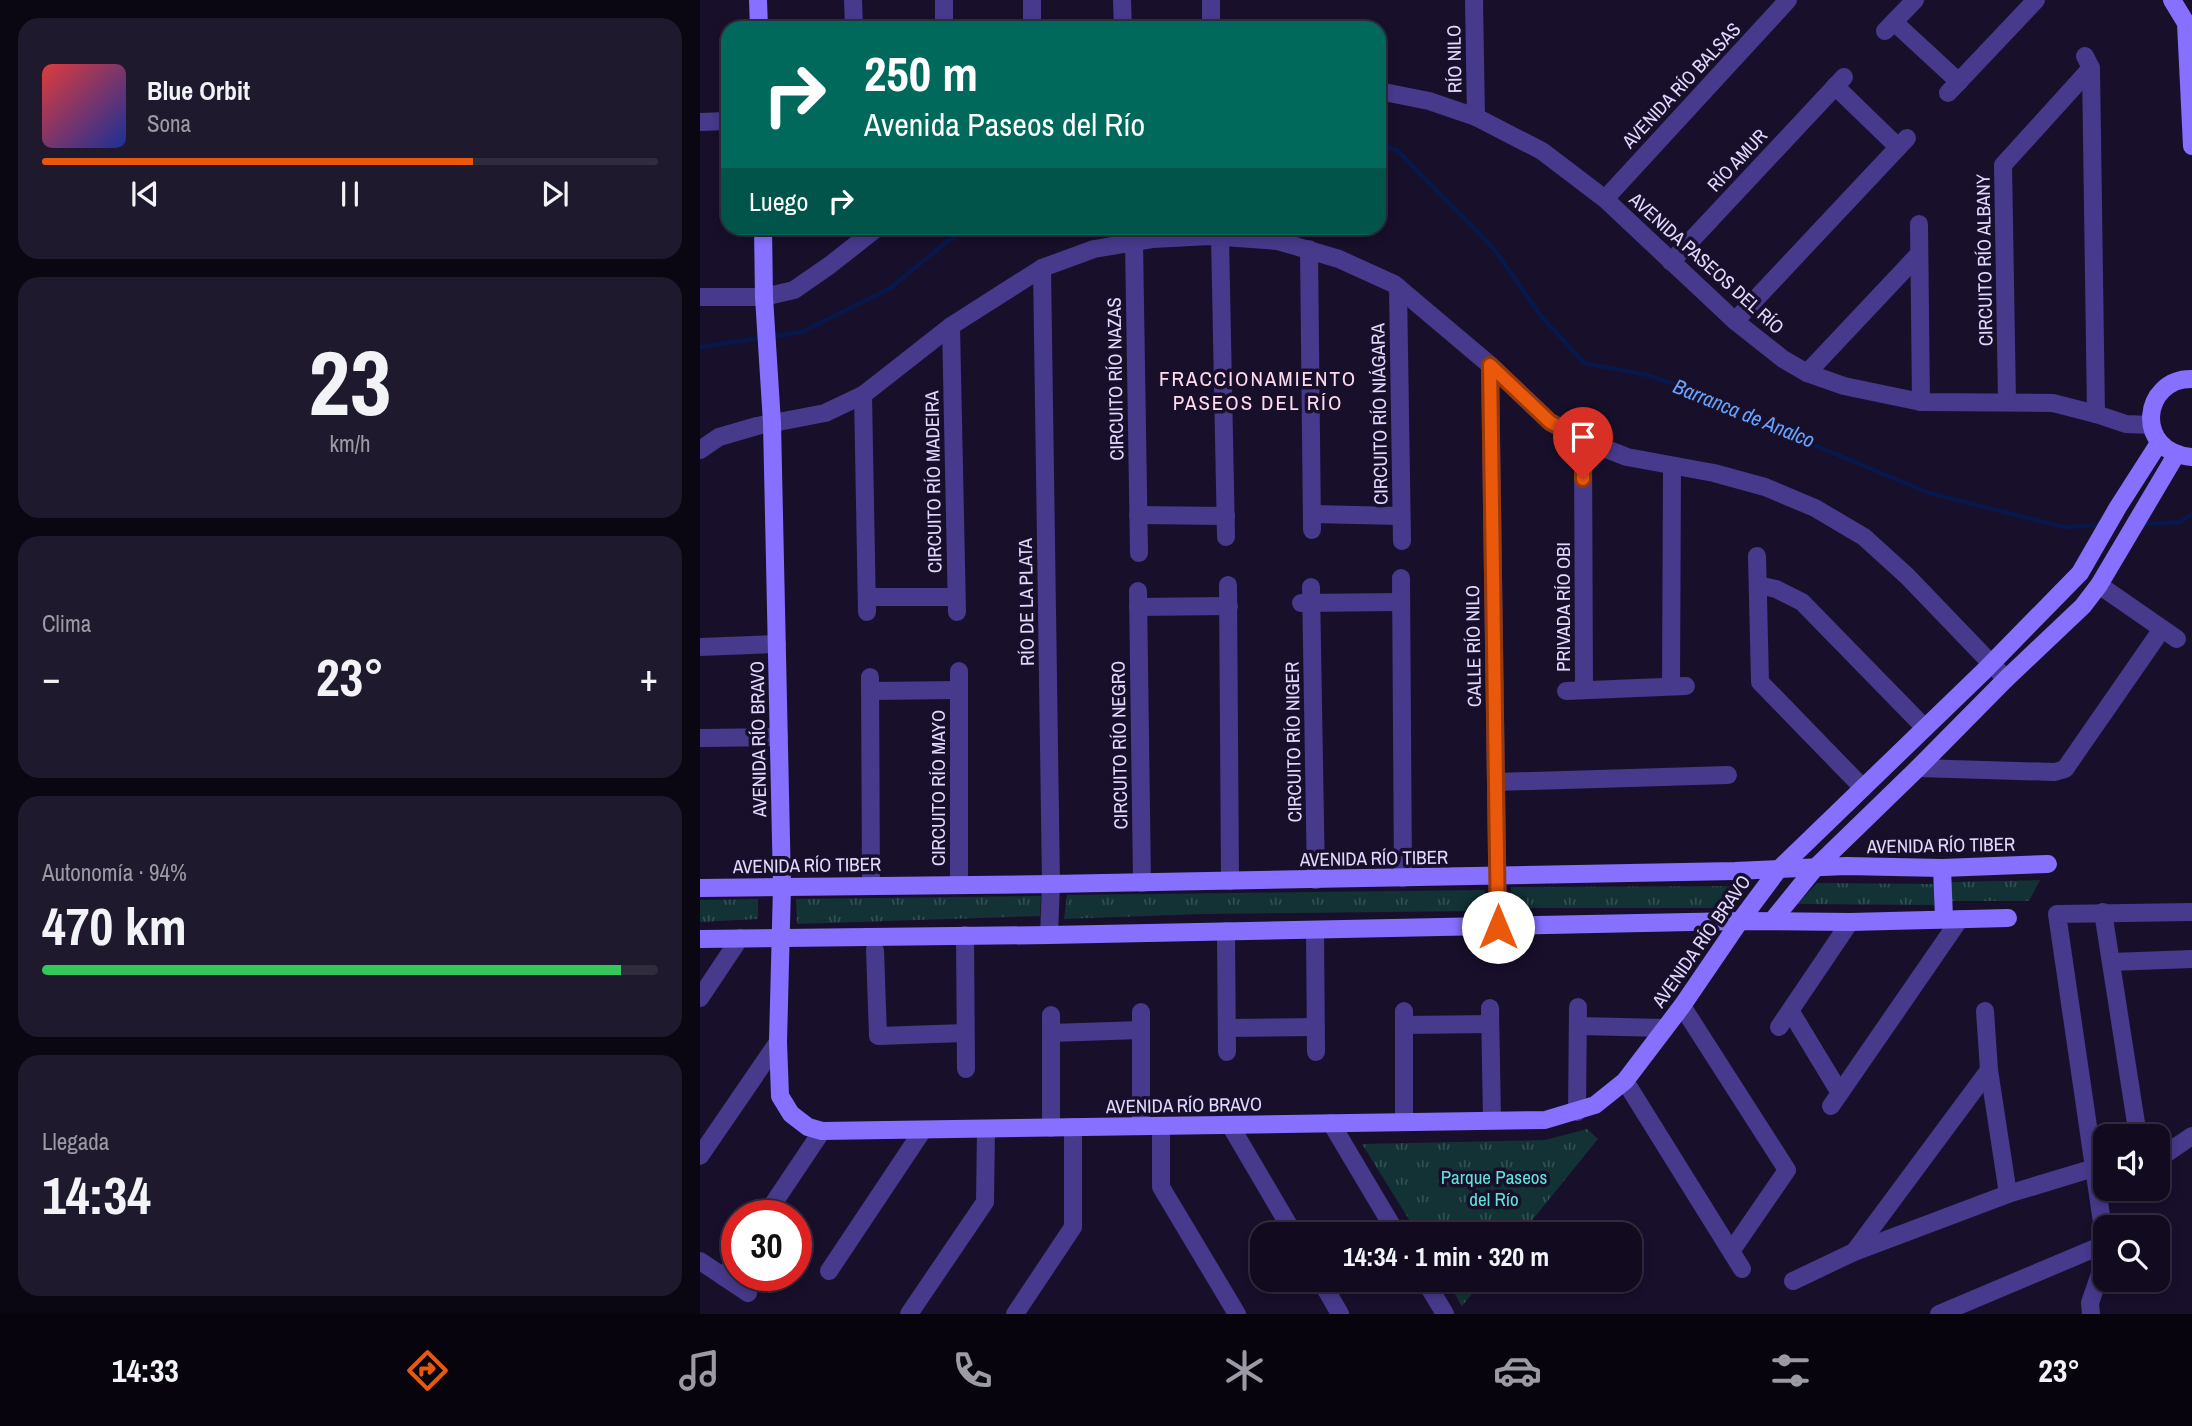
<!DOCTYPE html>
<html lang="es">
<meta charset="utf-8">
<style>
:root{--surface:#120b20;--page:#1f192d;--text:#f1f3f6;--muted:#9c9ba5;--line:#312b3e;--accent:#ea580c}
body{margin:0;font-family:"Archivo Narrow",sans-serif;background:var(--page);color:var(--text);height:100vh;display:flex;flex-direction:column;font-size:26px;white-space:nowrap}
*{box-sizing:border-box;margin:0}
p{font-size:23px;color:var(--muted)}
.icon{flex:none;width:38px;height:38px;fill:none;stroke:currentColor;stroke-width:2;stroke-linecap:round;stroke-linejoin:round}
.map{position:relative;flex:1;overflow:hidden}
.drawer{display:flex;flex-direction:column;gap:18px;padding:18px;background:#0a0612;width:700px}
.drawer>*{flex:none}
.top-card{position:absolute;left:21px;top:21px;width:665px;height:214px;border-radius:21px;box-shadow:0 4px 10px #0003,0 0 0 2px var(--line);background:#00695c;color:#fff;overflow:hidden}
.tools{position:absolute;left:1393px;top:1124px;display:grid;gap:14px}
.tools a{display:grid;place-items:center;width:77px;height:77px;border-radius:14px;background:var(--surface);box-shadow:0 4px 10px #0003,0 0 0 2px var(--line);font-size:35px}
.speed{position:absolute;left:21px;top:1200px;display:flex;gap:14px;font-size:35px;font-weight:700;text-align:center}
.speed>*{display:grid;place-content:center;width:91px;height:91px;border-radius:50%;background:var(--surface);box-shadow:0 4px 10px #0003,0 0 0 2px var(--line);line-height:1}
.speed .limit{border:10px solid #d22;background:#fff;color:#111}
.pin{position:absolute;display:grid;place-items:center;width:60px;height:60px;color:#fff;margin:-72px -30px;border-radius:50% 50% 50% 0;rotate:-45deg;box-shadow:0 0 7px #0007}
.pin .icon{rotate:45deg}
.me{position:absolute;width:77px;margin:-38px;rotate:0deg;stroke-linejoin:round;filter:drop-shadow(0 0 5px #0008)}
.turn{display:flex;align-items:center;gap:24px;height:147px;padding:0 28px;font-size:32px}
.turn .icon{width:91px;height:91px;stroke-width:2.5}
.turn b{display:block;font-size:49px;line-height:60px}
.then{display:flex;align-items:center;height:66px;padding:0 28px;background:#0003;gap:14px;font-size:26px}
.big{font-size:52px;font-weight:800;line-height:1.1}
.drawer .tile{flex:1;display:flex;flex-direction:column;justify-content:center;gap:10px;min-width:0;padding:0 24px;border-radius:21px;background:var(--page)}
.drawer .dial{align-items:center;gap:0}
.dial b{font-size:91px;line-height:1}
.song{display:flex;align-items:center;gap:21px}
.cover{width:84px;height:84px;border-radius:10px;background:linear-gradient(135deg,hsl(0 70% 55%),hsl(230 70% 35%))}
.played{height:7px;border-radius:4px;background:linear-gradient(90deg,var(--accent) 70%,var(--line) 70%)}
.keys{display:flex;justify-content:space-around;direction:ltr}
.heat{display:flex;justify-content:space-between;align-items:center;font-size:38px;direction:ltr}
.charge{height:10px;border-radius:5px;background:linear-gradient(90deg,#34c759 94%,var(--line) 0)}
.trip{position:absolute;left:550px;top:1222px;width:392px;height:70px;border-radius:21px;background:var(--surface);box-shadow:0 4px 10px #0003,0 0 0 2px var(--line);font-weight:800;line-height:70px;text-align:center}
.menu{display:flex;height:112px;justify-content:space-around;align-items:center;background:#07040d;color:var(--muted)}
.menu .icon{width:49px;height:49px}
.menu .current{color:var(--accent)}
.menu b{font-size:32px;color:var(--text)}
main{display:flex;flex:1;min-height:0}
.map>svg:first-child{display:block}
.park{fill:url(#park-tufts)}
.lines{fill:none;stroke-linecap:round;stroke-linejoin:round}
.stream{stroke:#08184b;stroke-width:4.5}
.street{stroke:#47398b;stroke-width:18}
.secondary{stroke:#8770ff;stroke-width:18}
.route-casing{stroke:#983908;stroke-width:18}
.route{stroke:#ea580c;stroke-width:12}
.labels{text-anchor:middle;dominant-baseline:central;stroke-width:7;stroke-linejoin:round;paint-order:stroke}
.street-label{font-size:19px;fill:#e2d9ff;stroke:#180f2b}
.park-label{font-size:19px;fill:#5fe6d6;stroke:#180f2b}
.neighbourhood-label{font-size:21px;letter-spacing:2px;fill:#ffdbed;stroke:#180f2b}
.water-label{font-size:21px;font-style:italic;fill:#67a4ff;stroke:#180f2b}
</style>
<main>
<section class="drawer">
<div class="tile">
<div class="song"><i class="cover"></i><div><b>Blue Orbit</b><p>Sona</p></div></div>
<div class="played"></div>
<div class="keys"><svg class="icon" aria-label="previous" viewBox="0 0 24 24"><path d="M18 5L8 12l10 7zM5 5v14"/></svg><svg class="icon" aria-label="pause" viewBox="0 0 24 24"><path d="M8 5v14M16 5v14"/></svg><svg class="icon" aria-label="next" viewBox="0 0 24 24"><path d="M6 5l10 7-10 7zM19 5v14"/></svg></div>
</div>
<div class="tile dial"><b>23</b><p>km/h</p></div>
<div class="tile"><p>Clima</p>
<div class="heat"><a>−</a><b class="big">23°</b><a>+</a></div>
</div>
<div class="tile"><p>Autonomía · 94%</p><b class="big">470 km</b><div class="charge"></div></div>
<div class="tile"><p>Llegada</p><b class="big">14:34</b></div>
</section>
<div class="map">
<svg width="1492" height="1314" viewBox="0 0 1492 1314">
<defs>
<pattern id="park-tufts" width="24" height="20" patternUnits="userSpaceOnUse" patternTransform="scale(1.75)"><rect width="24" height="20" fill="#123235"/><path d="M3 7l-1-3M5 7V3M7 7l1-3M15 17l-1-3M17 17v-4M19 17l1-3" fill="none" stroke="#344f53"/></pattern>
</defs>
<rect width="100%" height="100%" fill="#180f2b"/>
<!-- park -->
<g class="park">
<polygon points="1340,880 1329,901 1252,901 1250,882"/>
<polygon points="1117,883 1236,884 1234,905 1097,904"/>
<polygon points="1048,886 1025,908 810,908 811,887"/>
<polygon points="785,890 783,911 502,914 364,919 367,895"/>
<polygon points="341,896 340,916 97,924 96,899"/>
<polygon points="58,899 58,919 0,922 0,900"/>
<polygon points="887,1129 898,1139 821,1234 718,1234 662,1144 845,1140"/>
<polygon points="746,1279 784,1279 762,1306"/>
</g>
<g class="lines">
<!-- stream -->
<g class="stream">
<polyline points="679,146 697,150 794,249 841,316 884,363 947,375 1007,395 1109,443 1229,493 1364,527 1401,525"/>
<polyline points="70,337 102,332 189,289 247,242 270,228"/>
<polyline points="0,347 61,338"/>
<polyline points="1442,524 1480,522 1492,514"/>
</g>
<!-- street -->
<g class="street">
<polyline points="153,0 154,28"/>
<polyline points="244,0 244,28"/>
<polyline points="332,0 332,28"/>
<polyline points="422,0 423,28"/>
<polyline points="511,0 511,28"/>
<polyline points="774,0 776,117"/>
<polyline points="1194,22 1259,82"/>
<polyline points="1185,31 1215,0"/>
<polyline points="1385,56 1391,68 1396,414"/>
<polyline points="1135,86 1198,147"/>
<polyline points="679,91 729,101 776,117 842,151 905,199 1035,321 1083,359 1107,373 1144,386 1221,402 1353,403 1396,414 1426,424 1451,425"/>
<polyline points="1248,93 1336,0"/>
<polyline points="0,122 28,121"/>
<polyline points="905,199 1088,0"/>
<polyline points="1219,224 1221,402"/>
<polyline points="520,237 526,537"/>
<polyline points="434,242 439,553"/>
<polyline points="609,249 612,530"/>
<polyline points="971,262 1144,77"/>
<polyline points="342,268 351,884 349,935"/>
<polyline points="698,287 702,541"/>
<polyline points="0,297 64,297 94,290 130,265 177,228"/>
<polyline points="1035,321 1207,138"/>
<polyline points="251,326 257,612"/>
<polyline points="790,365 798,927"/>
<polyline points="1107,373 1219,254"/>
<polyline points="163,395 167,612"/>
<polyline points="1307,401 1303,165 1391,68"/>
<polyline points="883,440 884,689"/>
<polyline points="0,450 19,437 57,426 125,413 163,395 251,326 342,268 394,249 453,239 510,236 578,241 639,259 694,284 790,365 850,422 883,440 927,457 1014,473 1065,487 1115,508 1164,537 1207,576 1306,679"/>
<polyline points="612,514 701,516"/>
<polyline points="438,515 526,516"/>
<polyline points="1057,556 1060,682 1163,788"/>
<polyline points="701,578 703,878"/>
<polyline points="528,585 530,881"/>
<polyline points="1058,585 1076,589 1102,602 1225,728"/>
<polyline points="1399,585 1477,639"/>
<polyline points="611,587 616,880"/>
<polyline points="438,591 442,883"/>
<polyline points="167,597 256,597"/>
<polyline points="601,603 701,602"/>
<polyline points="438,607 529,606"/>
<polyline points="0,647 77,644"/>
<polyline points="170,677 171,885"/>
<polyline points="971,685 972,467"/>
<polyline points="171,691 259,690"/>
<polyline points="866,691 986,686"/>
<polyline points="0,738 79,737"/>
<polyline points="1218,768 1355,772 1365,769 1462,629"/>
<polyline points="796,782 1028,775"/>
<polyline points="259,885 259,671"/>
<polyline points="1403,912 1438,1136"/>
<polyline points="615,930 616,1052"/>
<polyline points="526,931 527,1052"/>
<polyline points="265,935 266,1069"/>
<polyline points="175,950 178,1036 265,1033"/>
<polyline points="1411,962 1492,959"/>
<polyline points="0,998 40,938"/>
<polyline points="982,1006 1087,1170 1032,1250"/>
<polyline points="790,1008 792,1120"/>
<polyline points="704,1011 704,1122"/>
<polyline points="1285,1011 1289,1070 1308,1194"/>
<polyline points="1091,1012 1140,1093"/>
<polyline points="351,1015 351,1128"/>
<polyline points="704,1025 790,1024"/>
<polyline points="879,1026 965,1028"/>
<polyline points="1079,1027 1150,922"/>
<polyline points="527,1028 616,1027"/>
<polyline points="351,1033 441,1030"/>
<polyline points="925,1081 1042,1269"/>
<polyline points="1131,1106 1260,919"/>
<polyline points="877,1112 878,1007"/>
<polyline points="631,1123 697,1234"/>
<polyline points="530,1125 594,1234"/>
<polyline points="441,1126 441,1012"/>
<polyline points="461,1126 461,1187 537,1314"/>
<polyline points="0,1156 78,1042"/>
<polyline points="1458,1159 1492,1136"/>
<polyline points="65,1216 122,1131"/>
<polyline points="1405,1243 1357,914 1492,912"/>
<polyline points="1154,1252 1289,1070"/>
<polyline points="0,1261 48,1293"/>
<polyline points="129,1271 223,1130"/>
<polyline points="24,1277 37,1258"/>
<polyline points="620,1279 640,1314"/>
<polyline points="724,1279 745,1314"/>
<polyline points="1093,1281 1154,1252 1308,1194 1394,1168"/>
<polyline points="209,1314 285,1202 286,1129"/>
<polyline points="315,1314 373,1227 373,1127"/>
<polyline points="1239,1314 1405,1244"/>
<polyline points="1391,1314 1390,1303 1403,1265 1405,1246"/>
</g>
<!-- secondary -->
<g class="secondary">
<polyline points="58,0 59,28"/>
<polyline points="1472,0 1486,23 1492,146"/>
<polyline points="63,228 64,297 72,423 82,886 78,1042 80,1096 91,1114 108,1127 122,1131 845,1120 895,1105 925,1081 982,1006 1040,921 1078,870 1284,671 1380,573 1418,507 1459,443"/>
<path d="M1492,379c-50,-1 -59,73 0,78"/>
<polyline points="1242,868 1244,918"/>
<polyline points="0,888 351,884 1035,871 1146,866 1242,868 1348,864"/>
<polyline points="1072,921 1115,868 1218,768 1306,679 1383,606 1399,585 1476,455"/>
<polyline points="0,939 349,935 1040,921 1150,922 1308,918"/>
</g>
</g>
<g class="lines">
<defs>
<polyline id="route" points="798,927 790,365 850,422 883,440 883,479"/>
</defs>
<!-- route casing -->
<use href="#route" class="route-casing"/>
<!-- route -->
<use href="#route" class="route"/>
</g>
<g class="labels">
<!-- street labels -->
<g class="street-label">
<text transform="translate(754 59) rotate(-91)">RÍO NILO</text>
<text transform="translate(981 85) rotate(-47)">AVENIDA RÍO BALSAS</text>
<text transform="translate(1037 160) rotate(-47)">RÍO AMUR</text>
<text transform="translate(1284 260) rotate(-91)">CIRCUITO RÍO ALBANY</text>
<text transform="translate(1007 263) rotate(42)">AVENIDA PASEOS DEL RÍO</text>
<text transform="translate(415 379) rotate(-91)">CIRCUITO RÍO NAZAS</text>
<text transform="translate(679 414) rotate(-91)">CIRCUITO RÍO NIÁGARA</text>
<text transform="translate(233 482) rotate(-91)">CIRCUITO RÍO MADEIRA</text>
<text transform="translate(326 602) rotate(-91)">RÍO DE LA PLATA</text>
<text transform="translate(863 607) rotate(-90)">PRIVADA RÍO OBI</text>
<text transform="translate(773 646) rotate(-91)">CALLE RÍO NILO</text>
<text transform="translate(58 739) rotate(-91)">AVENIDA RÍO BRAVO</text>
<text transform="translate(593 742) rotate(-91)">CIRCUITO RÍO NIGER</text>
<text transform="translate(419 745) rotate(-91)">CIRCUITO RÍO NEGRO</text>
<text transform="translate(238 788) rotate(-90)">CIRCUITO RÍO MAYO</text>
<text transform="translate(1241 845) rotate(-1)">AVENIDA RÍO TIBER</text>
<text transform="translate(674 858) rotate(-1)">AVENIDA RÍO TIBER</text>
<text transform="translate(107 865) rotate(-1)">AVENIDA RÍO TIBER</text>
<text transform="translate(1001 941) rotate(-55)">AVENIDA RÍO BRAVO</text>
<text transform="translate(484 1105) rotate(-1)">AVENIDA RÍO BRAVO</text>
</g>
<!-- park labels -->
<g class="park-label">
<text x="794" y="1177">Parque Paseos<tspan x="794" dy="22">del Río</tspan></text>
</g>
<!-- neighbourhood labels -->
<g class="neighbourhood-label">
<text x="558" y="378">FRACCIONAMIENTO<tspan x="558" dy="24">PASEOS DEL RÍO</tspan></text>
</g>
<!-- water labels -->
<g class="water-label">
<text transform="translate(1044 413) rotate(22)">Barranca de Analco</text>
</g>
</g>
</svg>
<div class="tools">
<a><svg class="icon" aria-label="sound" viewBox="0 0 24 24"><path d="M4 9h4l5-4v14l-5-4H4zM17 9q2 3 0 6"/></svg></a>
<a><svg class="icon" aria-label="search" viewBox="0 0 24 24"><circle cx="10" cy="10" r="6"/><path d="M15 15l6 6"/></svg></a>
</div>
<div class="speed"><div class="limit">30</div></div>
<div class="pin" style="left:883px;top:479px;background:#d93025"><svg class="icon" aria-label="arrive" viewBox="0 0 24 24"><path d="M6 21V4h12l-3 4 3 4H6"/></svg></div>
<svg class="me" style="left:798px;top:927px" viewBox="-20 -20 40 40"><circle r="19" fill="#fff"/><path d="M0-13L10 11 0 6-10 11z" fill="#ea580c"/></svg>
<div class="trip">14:34 · 1 min · 320 m</div>
<div class="top-card">
<div class="turn"><svg class="icon" aria-label="right" viewBox="0 0 24 24"><path d="M7 20v-9h11M14 6l5 5-5 5"/></svg><div><b>250 m</b>Avenida Paseos del Río</div></div>
<div class="then">Luego<svg class="icon" aria-label="right" viewBox="0 0 24 24"><path d="M7 20v-9h11M14 6l5 5-5 5"/></svg></div>
</div>
</div>
</main>
<nav class="menu">
<b>14:33</b>
<svg class="icon current" aria-label="directions" viewBox="0 0 24 24"><path d="M12 3l9 9-9 9-9-9zM9 14v-3h6M13 9l2 2-2 2"/></svg>
<svg class="icon" aria-label="music" viewBox="0 0 24 24"><path d="M9 18V5l10-2v13"/><circle cx="6" cy="18" r="3"/><circle cx="16" cy="16" r="3"/></svg>
<svg class="icon" aria-label="phone" viewBox="0 0 24 24"><path d="M5 4h4l2 5-3 2q2 4 5 5l2-3 5 2v4C11 20 4 13 5 4z"/></svg>
<svg class="icon" aria-label="climate" viewBox="0 0 24 24"><path d="M12 3v18M4 7l16 10M4 17L20 7"/></svg>
<svg class="icon" aria-label="car" viewBox="0 0 24 24"><path d="M5 17H2v-5l4-1 3-4h7l3 4 3 1v5h-3M9 17h6M6 11h13"/><circle cx="7" cy="17" r="2"/><circle cx="17" cy="17" r="2"/></svg>
<svg class="icon" aria-label="filters" viewBox="0 0 24 24"><path d="M4 7h16M4 17h16"/><circle cx="9" cy="7" r="2"/><circle cx="15" cy="17" r="2"/></svg>
<b>23°</b>
</nav>
